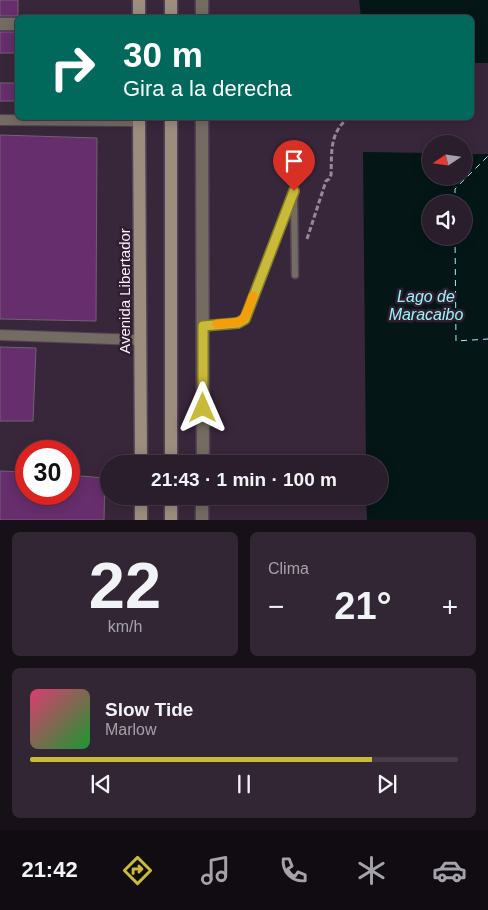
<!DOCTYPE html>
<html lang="es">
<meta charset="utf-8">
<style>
:root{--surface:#2a1d2c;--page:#322634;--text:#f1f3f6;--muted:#a5a2a9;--line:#463b48;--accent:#caba39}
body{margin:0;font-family:Helvetica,sans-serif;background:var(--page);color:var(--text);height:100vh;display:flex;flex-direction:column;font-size:19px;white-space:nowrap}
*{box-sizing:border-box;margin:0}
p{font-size:16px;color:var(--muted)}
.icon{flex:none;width:28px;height:28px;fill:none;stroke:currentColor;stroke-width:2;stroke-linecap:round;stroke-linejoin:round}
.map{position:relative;height:520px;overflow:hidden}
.sheet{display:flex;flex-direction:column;gap:12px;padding:12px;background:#171018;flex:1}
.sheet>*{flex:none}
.guide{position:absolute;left:15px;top:15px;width:459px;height:105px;border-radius:8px;box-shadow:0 2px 12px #0003,0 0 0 1px var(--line);background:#00695c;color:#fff;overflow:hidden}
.needle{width:32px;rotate:257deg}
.buttons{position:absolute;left:422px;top:135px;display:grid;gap:10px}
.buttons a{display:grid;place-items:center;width:50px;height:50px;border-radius:50%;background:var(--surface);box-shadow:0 2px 12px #0003,0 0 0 1px var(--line);font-size:25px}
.speed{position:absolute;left:15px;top:440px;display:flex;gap:10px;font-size:25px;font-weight:700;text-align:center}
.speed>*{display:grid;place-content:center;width:65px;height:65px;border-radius:50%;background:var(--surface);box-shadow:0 2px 12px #0003,0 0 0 1px var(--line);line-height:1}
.speed .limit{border:8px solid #d22;background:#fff;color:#111}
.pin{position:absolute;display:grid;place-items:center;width:42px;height:42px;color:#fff;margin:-51px -21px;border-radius:50% 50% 50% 0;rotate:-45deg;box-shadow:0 0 5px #0007}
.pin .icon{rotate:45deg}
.me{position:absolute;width:55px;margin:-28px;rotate:0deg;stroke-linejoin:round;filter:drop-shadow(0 0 4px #0008)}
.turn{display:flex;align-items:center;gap:18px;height:105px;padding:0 25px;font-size:22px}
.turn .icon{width:65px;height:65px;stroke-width:2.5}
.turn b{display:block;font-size:35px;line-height:42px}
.big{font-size:38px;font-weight:800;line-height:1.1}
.sheet .widget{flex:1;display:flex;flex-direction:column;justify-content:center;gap:8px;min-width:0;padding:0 18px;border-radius:8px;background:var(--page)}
.sheet .dial{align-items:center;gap:0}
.dial b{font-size:65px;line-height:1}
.song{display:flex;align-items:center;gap:15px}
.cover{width:60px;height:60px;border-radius:8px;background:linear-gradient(135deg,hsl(340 70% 55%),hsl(130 70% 35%))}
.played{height:5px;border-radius:2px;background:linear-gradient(90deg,var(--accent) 80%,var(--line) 80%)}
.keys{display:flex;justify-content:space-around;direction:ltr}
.heat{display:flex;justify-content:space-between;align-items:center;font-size:28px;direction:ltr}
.sheet .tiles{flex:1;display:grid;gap:12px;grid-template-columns:1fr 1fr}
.widget:last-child{grid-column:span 2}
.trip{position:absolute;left:100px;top:455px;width:288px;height:50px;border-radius:25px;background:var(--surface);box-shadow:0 2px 12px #0003,0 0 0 1px var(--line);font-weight:800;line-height:50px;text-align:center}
.menu{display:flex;height:80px;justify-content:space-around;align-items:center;background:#110c12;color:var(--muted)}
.menu .icon{width:35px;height:35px}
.menu .active{color:var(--accent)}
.menu b{font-size:22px;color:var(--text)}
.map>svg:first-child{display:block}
.water{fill:#051617;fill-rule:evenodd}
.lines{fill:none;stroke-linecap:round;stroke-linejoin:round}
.ferry{stroke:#98f5f9;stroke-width:1;stroke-dasharray:6 5;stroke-linecap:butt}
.building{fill:#662e6c;stroke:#736075}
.service-casing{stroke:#534355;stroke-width:9}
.pedestrian-casing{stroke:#534355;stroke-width:12}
.minor-casing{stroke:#534355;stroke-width:15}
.secondary-casing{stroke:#534355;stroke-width:15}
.path{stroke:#978999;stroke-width:3;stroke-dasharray:5 2.5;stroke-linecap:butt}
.service{stroke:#746b62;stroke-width:6}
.pedestrian{stroke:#746b62;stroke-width:10}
.minor{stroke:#746b62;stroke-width:12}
.secondary{stroke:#9c8d7f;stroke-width:12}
.route-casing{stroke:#837925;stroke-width:12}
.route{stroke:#caba39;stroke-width:9}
.slow{stroke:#f59e0b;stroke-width:9}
.labels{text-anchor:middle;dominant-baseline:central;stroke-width:5;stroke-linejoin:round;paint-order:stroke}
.street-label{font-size:15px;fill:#faeffb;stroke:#2e1e2f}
.water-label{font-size:16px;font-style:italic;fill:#98f5f9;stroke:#2e1e2f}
</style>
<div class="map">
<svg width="488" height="520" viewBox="0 0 488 520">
<rect width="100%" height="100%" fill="#38273a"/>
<!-- water -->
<g class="water">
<polygon points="359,0 488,0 488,63 471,63 471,18 361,17"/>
<path d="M363,152l68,1v23h33v-22h24v366h-121l-1,-24h13v-32h-13zM431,204h33v32h-33z"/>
</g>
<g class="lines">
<!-- ferry -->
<g class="ferry">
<polyline points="455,204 455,189 488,156"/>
<polyline points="455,236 456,341 488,339"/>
</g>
</g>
<!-- building -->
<g class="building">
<rect x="0" y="0" width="18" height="16"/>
<rect x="0" y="32" width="18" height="21"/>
<rect x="0" y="83" width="18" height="18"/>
<polygon points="0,135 97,138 96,321 0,319"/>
<polygon points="0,347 36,348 33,421 0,421"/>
<polygon points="0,471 26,472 26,494 69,494 69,475 105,478 104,520 0,520"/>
</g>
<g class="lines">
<defs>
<g id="service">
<polyline points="294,195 295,275"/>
<polyline points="203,326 238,323 245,319 293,191"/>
</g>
<g id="pedestrian">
<polyline points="0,120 139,121"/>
<polyline points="0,335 140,340"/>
</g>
<g id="minor">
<polyline points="202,0 202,18"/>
<polyline points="0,24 18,24"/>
<polyline points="202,118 203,464"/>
<polyline points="202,520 202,496"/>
</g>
<g id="secondary">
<polyline points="139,0 139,18"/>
<polyline points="171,0 171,18"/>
<polyline points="139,118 141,464"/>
<polyline points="171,118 171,464"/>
<polyline points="141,496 141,520"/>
<polyline points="171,496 171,520"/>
</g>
</defs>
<!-- service casing -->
<use href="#service" class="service-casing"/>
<!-- pedestrian casing -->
<use href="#pedestrian" class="pedestrian-casing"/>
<!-- minor casing -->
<use href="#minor" class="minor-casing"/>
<!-- secondary casing -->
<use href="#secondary" class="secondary-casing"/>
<!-- path -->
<path class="path" d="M307,239l19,-58 3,-2 2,-4c1,-23 -2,-41 17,-57"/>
<!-- service -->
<use href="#service" class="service"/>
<!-- pedestrian -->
<use href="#pedestrian" class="pedestrian"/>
<!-- minor -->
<use href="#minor" class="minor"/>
<!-- secondary -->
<use href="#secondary" class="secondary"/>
</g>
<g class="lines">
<defs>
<polyline id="route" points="203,408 203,326 238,323 245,319 294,191"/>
</defs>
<!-- route casing -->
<use href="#route" class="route-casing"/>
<!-- route -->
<use href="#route" class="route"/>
<!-- slow -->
<path class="slow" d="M217,324c30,-2 26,-1 36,-28"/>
</g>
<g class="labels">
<!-- street labels -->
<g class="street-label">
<text transform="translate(124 291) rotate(-90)">Avenida Libertador</text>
</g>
<!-- water labels -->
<g class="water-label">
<text x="426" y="296">Lago de<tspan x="426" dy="18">Maracaibo</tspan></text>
</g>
</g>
</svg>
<div class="buttons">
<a><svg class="needle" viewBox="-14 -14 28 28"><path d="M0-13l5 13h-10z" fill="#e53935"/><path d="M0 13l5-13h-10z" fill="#a5a2a9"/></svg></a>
<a><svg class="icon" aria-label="sound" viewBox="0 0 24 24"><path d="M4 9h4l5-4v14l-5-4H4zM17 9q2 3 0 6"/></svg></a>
</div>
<div class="speed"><div class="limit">30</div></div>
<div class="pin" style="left:294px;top:191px;background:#d93025"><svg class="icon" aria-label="arrive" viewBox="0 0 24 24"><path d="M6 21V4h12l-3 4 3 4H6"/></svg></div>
<svg class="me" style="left:203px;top:408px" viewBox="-20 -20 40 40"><path d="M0-17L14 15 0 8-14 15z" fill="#caba39" stroke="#fff" stroke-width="4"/></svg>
<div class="trip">21:43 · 1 min · 100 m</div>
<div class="guide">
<div class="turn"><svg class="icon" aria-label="right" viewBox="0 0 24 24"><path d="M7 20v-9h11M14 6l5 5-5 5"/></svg><div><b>30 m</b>Gira a la derecha</div></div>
</div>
</div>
<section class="sheet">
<div class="tiles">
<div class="widget dial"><b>22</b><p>km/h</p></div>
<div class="widget"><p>Clima</p>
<div class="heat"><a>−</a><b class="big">21°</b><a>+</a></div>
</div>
<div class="widget">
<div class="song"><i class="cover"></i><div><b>Slow Tide</b><p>Marlow</p></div></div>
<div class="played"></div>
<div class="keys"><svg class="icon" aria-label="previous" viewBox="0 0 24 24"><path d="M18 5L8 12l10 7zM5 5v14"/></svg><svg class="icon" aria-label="pause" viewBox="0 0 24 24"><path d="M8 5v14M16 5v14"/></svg><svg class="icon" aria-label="next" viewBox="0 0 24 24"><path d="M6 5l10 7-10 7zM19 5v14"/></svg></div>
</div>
</div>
</section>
<nav class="menu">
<b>21:42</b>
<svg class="icon active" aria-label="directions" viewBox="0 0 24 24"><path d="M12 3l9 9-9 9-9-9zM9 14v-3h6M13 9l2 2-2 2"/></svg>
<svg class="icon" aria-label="music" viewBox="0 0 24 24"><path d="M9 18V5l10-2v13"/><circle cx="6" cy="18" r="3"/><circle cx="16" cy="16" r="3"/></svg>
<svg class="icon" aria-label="phone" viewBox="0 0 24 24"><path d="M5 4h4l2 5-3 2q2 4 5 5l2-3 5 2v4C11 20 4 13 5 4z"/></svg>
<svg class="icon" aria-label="climate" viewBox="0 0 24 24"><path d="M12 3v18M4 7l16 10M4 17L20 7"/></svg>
<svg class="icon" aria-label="car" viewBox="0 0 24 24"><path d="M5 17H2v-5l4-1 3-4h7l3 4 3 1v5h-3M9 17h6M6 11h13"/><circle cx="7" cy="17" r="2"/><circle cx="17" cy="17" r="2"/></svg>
</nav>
